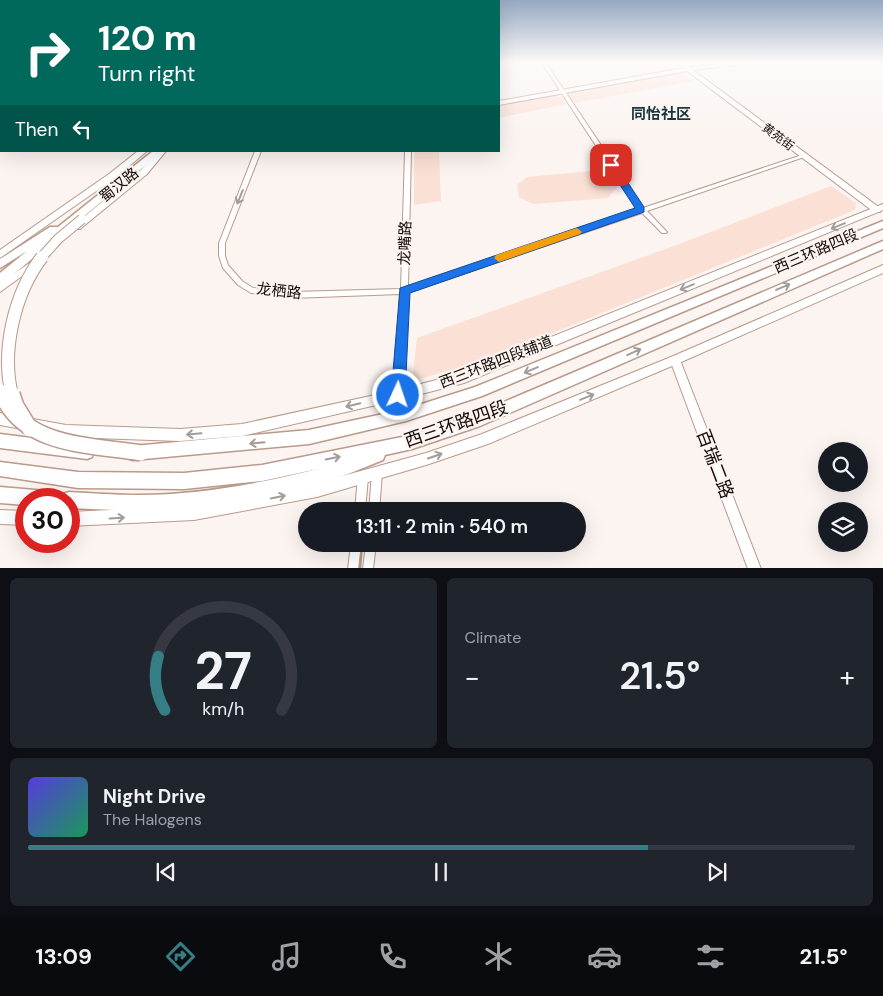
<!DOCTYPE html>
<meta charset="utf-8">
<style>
:root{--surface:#171b24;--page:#20242c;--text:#f1f3f6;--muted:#9ea1a6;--line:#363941;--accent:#367e86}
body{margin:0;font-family:"DM Sans","Noto Sans SC",sans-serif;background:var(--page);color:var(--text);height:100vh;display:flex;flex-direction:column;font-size:19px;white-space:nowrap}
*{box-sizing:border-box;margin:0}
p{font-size:16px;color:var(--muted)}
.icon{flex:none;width:28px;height:28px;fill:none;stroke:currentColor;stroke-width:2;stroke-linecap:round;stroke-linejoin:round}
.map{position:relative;height:568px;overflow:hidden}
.sheet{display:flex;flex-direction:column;gap:10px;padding:10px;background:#0d0f14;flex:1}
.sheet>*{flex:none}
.guide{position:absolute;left:0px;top:0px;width:500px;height:152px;box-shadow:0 5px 20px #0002;background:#00695c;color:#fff;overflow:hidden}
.fabs{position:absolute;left:818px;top:442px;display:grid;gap:10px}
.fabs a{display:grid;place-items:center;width:50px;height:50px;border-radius:50%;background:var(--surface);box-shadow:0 5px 20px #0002;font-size:25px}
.speed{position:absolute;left:15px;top:488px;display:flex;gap:10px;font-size:25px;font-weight:700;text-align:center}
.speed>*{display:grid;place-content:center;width:65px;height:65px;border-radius:50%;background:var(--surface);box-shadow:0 5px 20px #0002;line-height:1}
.speed .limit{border:8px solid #d22;background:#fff;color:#111}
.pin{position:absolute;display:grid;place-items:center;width:42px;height:42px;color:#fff;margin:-21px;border-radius:10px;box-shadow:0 2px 8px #0006}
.me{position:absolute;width:55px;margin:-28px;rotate:3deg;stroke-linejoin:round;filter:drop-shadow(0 0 4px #0008)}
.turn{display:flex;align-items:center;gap:18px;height:105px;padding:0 15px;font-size:22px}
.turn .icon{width:65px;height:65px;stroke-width:2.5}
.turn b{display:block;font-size:35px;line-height:42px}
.then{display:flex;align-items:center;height:48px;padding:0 15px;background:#0003;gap:10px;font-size:19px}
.big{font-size:38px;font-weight:600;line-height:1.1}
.sheet .widget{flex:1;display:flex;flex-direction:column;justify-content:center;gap:8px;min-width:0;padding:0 18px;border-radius:8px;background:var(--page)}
.sheet .dial{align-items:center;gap:0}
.dial svg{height:130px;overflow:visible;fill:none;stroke:var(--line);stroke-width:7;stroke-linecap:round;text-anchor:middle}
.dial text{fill:var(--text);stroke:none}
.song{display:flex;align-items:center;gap:15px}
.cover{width:60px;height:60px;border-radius:8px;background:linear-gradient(135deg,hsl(250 70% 55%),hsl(150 70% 35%))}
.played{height:5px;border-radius:2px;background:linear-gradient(90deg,var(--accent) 75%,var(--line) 75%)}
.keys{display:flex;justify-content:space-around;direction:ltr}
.heat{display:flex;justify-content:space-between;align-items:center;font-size:28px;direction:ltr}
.sheet .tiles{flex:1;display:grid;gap:10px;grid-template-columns:1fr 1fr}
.widget:last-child{grid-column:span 2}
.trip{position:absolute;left:298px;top:502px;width:288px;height:50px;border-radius:25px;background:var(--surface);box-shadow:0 5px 20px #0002;font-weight:600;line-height:50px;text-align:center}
.tabs{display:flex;height:80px;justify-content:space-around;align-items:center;background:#090b0e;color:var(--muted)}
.tabs .icon{width:35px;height:35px}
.tabs .current{color:var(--accent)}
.tabs b{font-size:22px;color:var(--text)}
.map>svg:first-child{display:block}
.green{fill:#fbe1d5}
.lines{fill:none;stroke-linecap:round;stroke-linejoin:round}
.stream{stroke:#b99787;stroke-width:2.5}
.river{fill:#b99787;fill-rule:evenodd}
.minor-casing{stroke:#b99a8b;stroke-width:2}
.tertiary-casing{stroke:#b99a8b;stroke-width:2}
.secondary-casing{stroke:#b99a8b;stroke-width:2}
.trunk-casing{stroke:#b99a8b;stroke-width:3}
.minor{fill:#fff;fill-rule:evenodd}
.tertiary{fill:#fff;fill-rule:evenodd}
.secondary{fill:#fff;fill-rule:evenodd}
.trunk{fill:#fff;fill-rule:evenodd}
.trunk-bridge-far2-casing{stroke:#b99a8b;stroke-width:11;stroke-linecap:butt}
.trunk-bridge-far1-casing{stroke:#b99a8b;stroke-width:14;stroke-linecap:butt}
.trunk-bridge-casing{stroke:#b99a8b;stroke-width:18;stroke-linecap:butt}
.trunk-bridge-far2{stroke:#fff;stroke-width:9}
.trunk-bridge-far1{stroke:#fff;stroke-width:12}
.trunk-bridge{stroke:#fff;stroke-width:15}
.oneway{stroke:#a19d9b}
.route{fill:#1a73e8;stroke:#114b97}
.slow{fill:#f59e0b}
.labels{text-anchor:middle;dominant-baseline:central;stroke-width:4.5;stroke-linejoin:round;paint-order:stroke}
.far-street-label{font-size:12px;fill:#130905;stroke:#fbf4f1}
.far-quarter-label{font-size:15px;font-weight:bold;fill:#16383c;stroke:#fbf4f1}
.street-label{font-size:15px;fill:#130905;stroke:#fbf4f1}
.near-street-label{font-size:18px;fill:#130905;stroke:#fbf4f1}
</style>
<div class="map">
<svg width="883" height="569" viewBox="0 0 883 569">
<rect width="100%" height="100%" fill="#fbf4f1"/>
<!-- green -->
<g class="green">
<polygon points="674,74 687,76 694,81 574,103 569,95 572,93"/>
<polygon points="555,96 561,97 566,104 499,118 499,106"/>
<polygon points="414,151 439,151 441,201 414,205"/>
<polygon points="590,171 610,176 618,186 608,198 533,204 519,197 517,185 527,177"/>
<polygon points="831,186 856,203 855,210 506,352 452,370 412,381 417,338 674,246"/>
</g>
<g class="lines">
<!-- stream -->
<g class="stream">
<polyline points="366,507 366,511"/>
<polyline points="360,569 362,544"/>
</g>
<!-- river -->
<polygon class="river" points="875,63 883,63 883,66 876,64"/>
<defs>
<g id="minor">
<polygon points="542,63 546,63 643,208 802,155 804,154 807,156 647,211 666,231 667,232 666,233 662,233 642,213 407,293 402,395 401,398 398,399 395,398 394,395 400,294 292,298 251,293 238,285 223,268 219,256 219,243 255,151 261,151 225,243 225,256 228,265 242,281 253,288 292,292 401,289 405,151 411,151 408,287 638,210"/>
<polygon points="0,139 1,140 1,142 0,143"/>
<polygon points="377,468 380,470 382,473 379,511 369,511 372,473 374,470"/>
<polygon points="363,472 366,474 368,477 365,511 355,511 358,477 360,474"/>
<polygon points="351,544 361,544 358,569 348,569"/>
<polygon points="366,544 376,544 373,569 363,569"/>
</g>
<g id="tertiary">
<polygon points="678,63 683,63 689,67 736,63 734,65 693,70 880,208 881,210 880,212 874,212 687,71 499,105 499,101 684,68"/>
<rect x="0" y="104" width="1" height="4"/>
<polygon points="675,356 679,357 680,360 761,569 748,569 670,360 671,357"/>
</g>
<g id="secondary">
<polygon points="138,151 147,151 115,178 0,258 0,250 109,174"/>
<polygon points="158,151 166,151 147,174 80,229 74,229 73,227 74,225 141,170"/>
<polygon points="883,204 883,210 464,383 398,400 242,436 180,441 66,437 0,425 0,413 66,425 180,429 242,424 398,390 459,374"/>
<polygon points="37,258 40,259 42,261 40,263 0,292 0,283"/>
<polygon points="883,265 883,273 679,363 488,444 426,465 317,497 194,520 69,526 69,512 194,506 317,483 426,453 482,434 671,357"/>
<polygon points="0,510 26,511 26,525 0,524"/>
</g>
<g id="trunk">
<polygon points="153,151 163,151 4,282 0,283 0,273 27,251 0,268 0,259 50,227 58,227"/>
<polygon points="883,221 883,228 482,396 406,421 309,444 133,460 128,458 126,453 128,448 133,446 309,430 406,409 475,387"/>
<path d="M883,241v8l-403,177 -68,23 -27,6 -2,5 -55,22 -60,15 -77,11 -53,3 -69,-3v-9h-7l1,-5 6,-2c23,1 46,3 69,3 62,0 124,-12 184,-27l-60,13 -78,8 -106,-1 -78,-12v-14l78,10 106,1 78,-8 150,-30 61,-20z"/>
<polygon points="0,434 87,445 92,447 94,452 92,457 87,459 0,448"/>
<polygon points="0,487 47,491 53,493 55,499 26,499 26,505 0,503"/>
</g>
</defs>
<!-- minor casing -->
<use href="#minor" class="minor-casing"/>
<!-- tertiary casing -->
<use href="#tertiary" class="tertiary-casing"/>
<!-- secondary casing -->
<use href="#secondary" class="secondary-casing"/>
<!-- trunk casing -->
<use href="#trunk" class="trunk-casing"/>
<!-- minor -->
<use href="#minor" class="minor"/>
<!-- tertiary -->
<use href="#tertiary" class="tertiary"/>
<!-- secondary -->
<use href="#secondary" class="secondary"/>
<!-- trunk -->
<use href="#trunk" class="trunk"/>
<defs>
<polyline id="trunk-bridge-far2" points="41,258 58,239 82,219"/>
<g id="trunk-bridge-far1">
<polyline points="0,390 2,395"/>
<path d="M12,395c-11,-44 2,-101 30,-138"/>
</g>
<g id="trunk-bridge">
<path d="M2,394c21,53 91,51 139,59"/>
<polyline points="12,394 16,406 30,429"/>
</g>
</defs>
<!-- trunk-bridge-far2 casing -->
<use href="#trunk-bridge-far2" class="trunk-bridge-far2-casing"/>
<!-- trunk-bridge-far1 casing -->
<use href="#trunk-bridge-far1" class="trunk-bridge-far1-casing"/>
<!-- trunk-bridge casing -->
<use href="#trunk-bridge" class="trunk-bridge-casing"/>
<!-- trunk-bridge-far2 -->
<use href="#trunk-bridge-far2" class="trunk-bridge-far2"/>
<!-- trunk-bridge-far1 -->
<use href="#trunk-bridge-far1" class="trunk-bridge-far1"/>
<!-- trunk-bridge -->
<use href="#trunk-bridge" class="trunk-bridge"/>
</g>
<!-- one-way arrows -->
<defs><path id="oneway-shaft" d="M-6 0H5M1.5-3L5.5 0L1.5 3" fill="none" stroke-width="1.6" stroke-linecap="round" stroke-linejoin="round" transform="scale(1.25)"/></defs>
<g class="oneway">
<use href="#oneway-shaft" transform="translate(240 197) rotate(112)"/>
<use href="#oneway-shaft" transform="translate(838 226) rotate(158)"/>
<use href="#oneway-shaft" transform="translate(687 287) rotate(158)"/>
<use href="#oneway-shaft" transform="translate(783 287) rotate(-23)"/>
<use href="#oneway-shaft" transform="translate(634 352) rotate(-24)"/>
<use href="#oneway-shaft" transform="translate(531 370) rotate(157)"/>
<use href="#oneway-shaft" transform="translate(587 397) rotate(-22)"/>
<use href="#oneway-shaft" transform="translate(353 405) rotate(167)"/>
<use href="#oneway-shaft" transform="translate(194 434) rotate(175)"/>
<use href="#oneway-shaft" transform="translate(257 443) rotate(174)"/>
<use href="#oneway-shaft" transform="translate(435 456) rotate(-19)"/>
<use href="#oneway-shaft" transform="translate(333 458) rotate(-12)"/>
<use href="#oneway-shaft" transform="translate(278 497) rotate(-11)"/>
<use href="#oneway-shaft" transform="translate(117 518) rotate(-3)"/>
</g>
<!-- sky -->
<linearGradient id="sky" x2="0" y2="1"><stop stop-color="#95a8c1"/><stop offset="0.44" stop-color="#fdfaf9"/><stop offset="1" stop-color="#fdfaf9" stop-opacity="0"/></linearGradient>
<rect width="883" height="142" fill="url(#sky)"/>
<!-- route -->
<polygon class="route" points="611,162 615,163 644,207 644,212 410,293 405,395 403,400 398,401 393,400 391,395 400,288 635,208 607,165"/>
<!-- slow -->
<polygon class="slow" points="577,228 582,232 580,234 499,262 494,258 496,255"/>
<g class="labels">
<!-- far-street labels -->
<g class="far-street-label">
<text transform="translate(778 137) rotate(37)">黄苑街</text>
</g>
<!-- far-quarter labels -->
<g class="far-quarter-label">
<text x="661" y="114">同怡社区</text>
</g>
<!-- street labels -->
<g class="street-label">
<text transform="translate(119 185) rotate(-39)">蜀汉路</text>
<text transform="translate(405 243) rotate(-88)">龙嘴路</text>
<text transform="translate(816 251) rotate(-23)">西三环路四段</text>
<text transform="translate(279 291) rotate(6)">龙栖路</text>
<text transform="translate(496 362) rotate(-21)">西三环路四段辅道</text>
</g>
<!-- near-street labels -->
<g class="near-street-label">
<text transform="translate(456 424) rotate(-19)">西三环路四段</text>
<text transform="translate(715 464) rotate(69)">百瑞二路</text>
</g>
</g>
</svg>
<div class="fabs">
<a><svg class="icon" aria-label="search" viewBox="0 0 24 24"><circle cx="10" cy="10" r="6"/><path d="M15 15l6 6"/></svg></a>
<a><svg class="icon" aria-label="layers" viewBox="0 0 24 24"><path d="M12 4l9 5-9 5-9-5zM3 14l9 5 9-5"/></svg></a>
</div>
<div class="speed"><div class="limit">30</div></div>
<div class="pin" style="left:611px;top:165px;background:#d93025"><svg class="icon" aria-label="arrive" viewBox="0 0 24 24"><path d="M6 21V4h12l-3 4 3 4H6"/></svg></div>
<svg class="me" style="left:398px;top:395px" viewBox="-20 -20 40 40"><circle r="17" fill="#1a73e8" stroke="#fff" stroke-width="3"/><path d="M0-11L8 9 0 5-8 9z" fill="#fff"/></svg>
<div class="trip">13:11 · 2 min · 540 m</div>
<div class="guide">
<div class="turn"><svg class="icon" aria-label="right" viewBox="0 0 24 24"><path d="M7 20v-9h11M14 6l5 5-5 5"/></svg><div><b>120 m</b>Turn right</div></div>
<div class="then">Then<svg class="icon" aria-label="left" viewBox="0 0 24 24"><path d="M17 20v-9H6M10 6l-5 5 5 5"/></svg></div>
</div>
</div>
<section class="sheet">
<div class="tiles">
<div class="widget dial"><svg viewBox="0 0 100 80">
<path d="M14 69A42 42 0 1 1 86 69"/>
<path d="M14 69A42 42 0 0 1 10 36" stroke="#367e86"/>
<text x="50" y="56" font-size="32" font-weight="700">27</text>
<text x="50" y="72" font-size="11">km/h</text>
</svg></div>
<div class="widget"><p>Climate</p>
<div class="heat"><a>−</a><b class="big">21.5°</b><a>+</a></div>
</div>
<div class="widget">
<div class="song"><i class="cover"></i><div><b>Night Drive</b><p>The Halogens</p></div></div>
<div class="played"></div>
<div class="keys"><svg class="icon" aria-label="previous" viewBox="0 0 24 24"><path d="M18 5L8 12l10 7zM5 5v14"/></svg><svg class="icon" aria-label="pause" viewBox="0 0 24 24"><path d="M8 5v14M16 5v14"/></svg><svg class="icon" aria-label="next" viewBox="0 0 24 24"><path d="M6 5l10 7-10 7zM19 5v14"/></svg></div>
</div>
</div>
</section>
<nav class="tabs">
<b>13:09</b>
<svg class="icon current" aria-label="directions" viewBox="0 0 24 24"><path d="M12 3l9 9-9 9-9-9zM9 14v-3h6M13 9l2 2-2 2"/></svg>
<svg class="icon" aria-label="music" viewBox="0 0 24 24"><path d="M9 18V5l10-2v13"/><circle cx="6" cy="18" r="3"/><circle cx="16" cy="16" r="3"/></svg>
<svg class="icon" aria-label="phone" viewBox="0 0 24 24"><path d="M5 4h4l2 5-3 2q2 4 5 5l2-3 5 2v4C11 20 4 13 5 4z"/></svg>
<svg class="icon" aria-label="climate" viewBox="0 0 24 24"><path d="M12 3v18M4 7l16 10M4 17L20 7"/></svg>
<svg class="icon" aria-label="car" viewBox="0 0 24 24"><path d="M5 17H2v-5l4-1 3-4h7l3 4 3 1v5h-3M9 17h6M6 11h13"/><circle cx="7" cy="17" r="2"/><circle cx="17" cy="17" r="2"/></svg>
<svg class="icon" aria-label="filters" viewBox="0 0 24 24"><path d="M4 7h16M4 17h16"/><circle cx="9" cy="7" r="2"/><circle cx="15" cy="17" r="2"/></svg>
<b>21.5°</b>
</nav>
